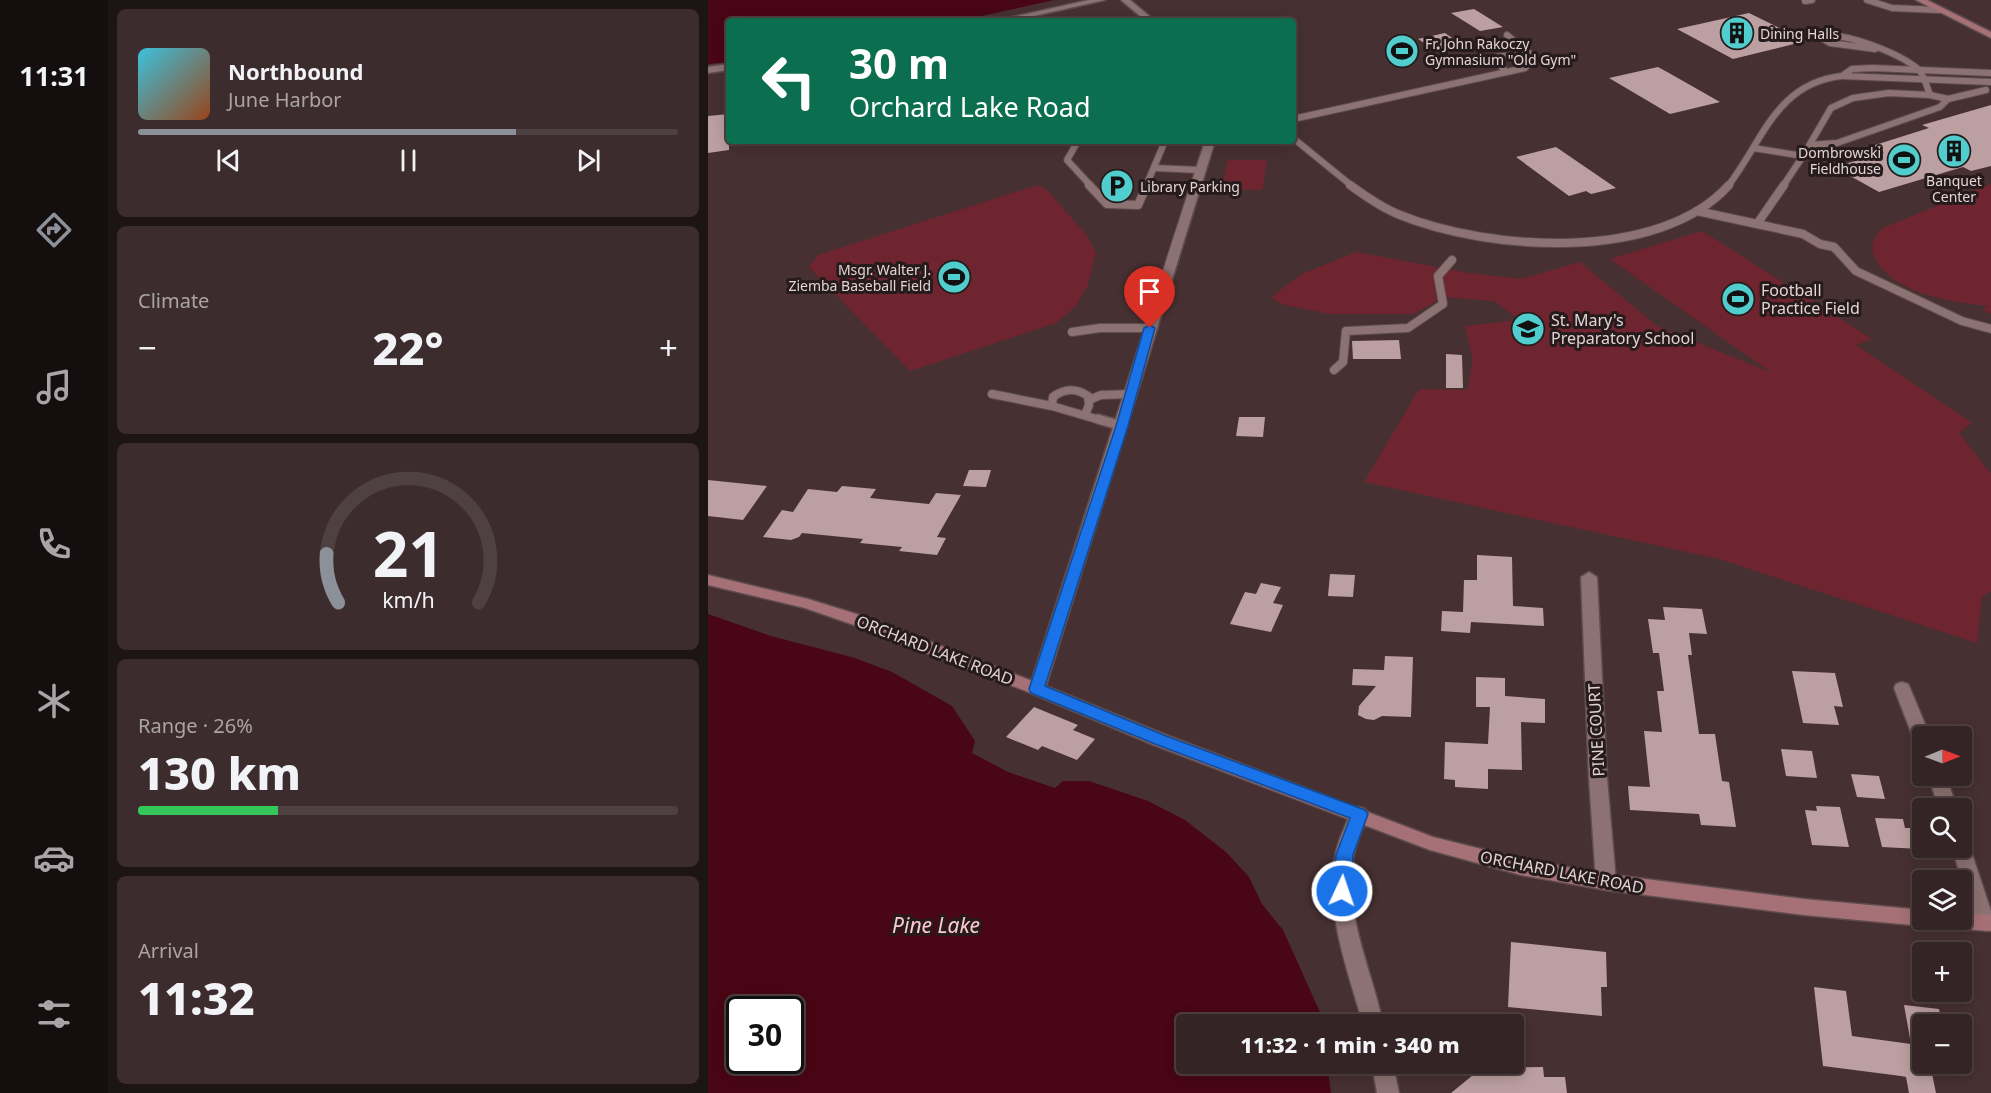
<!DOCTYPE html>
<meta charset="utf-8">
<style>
:root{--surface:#352425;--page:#3d2c2d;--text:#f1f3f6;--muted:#aaa4a7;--line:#4f4142;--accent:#8c9099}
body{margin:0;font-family:"Noto Sans",sans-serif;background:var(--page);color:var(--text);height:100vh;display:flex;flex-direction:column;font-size:22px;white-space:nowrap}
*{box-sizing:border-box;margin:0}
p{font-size:20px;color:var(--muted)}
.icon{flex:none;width:33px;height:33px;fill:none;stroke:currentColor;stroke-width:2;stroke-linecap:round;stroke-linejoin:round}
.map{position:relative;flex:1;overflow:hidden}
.panel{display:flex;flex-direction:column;gap:9px;padding:9px;background:#1d1414;width:600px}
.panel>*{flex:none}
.top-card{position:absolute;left:18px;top:18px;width:570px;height:126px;border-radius:6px;box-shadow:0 3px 15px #0003,0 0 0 2px var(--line);background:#0b6e4f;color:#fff;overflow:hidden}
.needle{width:39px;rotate:89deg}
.tools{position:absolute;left:1204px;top:726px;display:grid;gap:12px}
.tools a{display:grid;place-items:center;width:60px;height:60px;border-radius:6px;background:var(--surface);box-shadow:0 3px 15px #0003,0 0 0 2px var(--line);font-size:30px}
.speed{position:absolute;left:18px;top:996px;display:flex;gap:12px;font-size:30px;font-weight:700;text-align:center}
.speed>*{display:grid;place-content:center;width:78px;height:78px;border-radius:50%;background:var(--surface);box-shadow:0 3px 15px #0003,0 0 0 2px var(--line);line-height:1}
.speed .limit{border:3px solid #111;border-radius:9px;background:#fff;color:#111}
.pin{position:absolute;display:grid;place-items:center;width:51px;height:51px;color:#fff;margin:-62px -26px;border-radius:50% 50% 50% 0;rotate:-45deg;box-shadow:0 0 6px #0007}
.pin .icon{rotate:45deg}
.me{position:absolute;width:66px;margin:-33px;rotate:3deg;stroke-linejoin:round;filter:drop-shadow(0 0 4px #0008)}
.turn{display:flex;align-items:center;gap:21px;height:126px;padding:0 24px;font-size:27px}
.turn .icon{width:78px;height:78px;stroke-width:2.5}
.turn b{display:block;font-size:42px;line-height:51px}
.big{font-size:45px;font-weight:800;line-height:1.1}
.panel .widget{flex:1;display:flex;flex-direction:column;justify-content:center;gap:9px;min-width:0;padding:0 21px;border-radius:9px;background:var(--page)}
.panel .dial{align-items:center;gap:0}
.dial svg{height:156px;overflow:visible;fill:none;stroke:var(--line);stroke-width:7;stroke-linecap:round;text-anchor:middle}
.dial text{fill:var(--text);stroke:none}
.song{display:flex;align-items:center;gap:18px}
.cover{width:72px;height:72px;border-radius:9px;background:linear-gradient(135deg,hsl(190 70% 55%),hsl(20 70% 35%))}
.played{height:6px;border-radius:3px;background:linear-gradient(90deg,var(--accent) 70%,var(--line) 70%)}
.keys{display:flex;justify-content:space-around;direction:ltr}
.heat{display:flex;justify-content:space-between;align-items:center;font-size:33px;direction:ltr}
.charge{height:9px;border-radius:4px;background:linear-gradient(90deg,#34c759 26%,var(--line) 0)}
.trip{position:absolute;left:468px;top:1014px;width:348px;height:60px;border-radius:6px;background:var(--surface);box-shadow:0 3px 15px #0003,0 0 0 2px var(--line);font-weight:800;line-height:60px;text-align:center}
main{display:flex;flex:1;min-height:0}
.dock{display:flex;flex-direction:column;width:108px;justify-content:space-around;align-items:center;background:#150e0f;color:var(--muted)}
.dock .icon{width:42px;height:42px}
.dock .on{color:var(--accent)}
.dock b{font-size:27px;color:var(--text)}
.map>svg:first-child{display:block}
.green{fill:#6f252f}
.water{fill:#490615;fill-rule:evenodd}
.building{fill:#bc9fa1}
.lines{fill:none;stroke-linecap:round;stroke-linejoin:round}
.service-far2-casing{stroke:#5f4c4d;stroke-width:8}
.service-far1-casing{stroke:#5f4c4d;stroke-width:10}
.service-casing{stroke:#5f4c4d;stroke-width:12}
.minor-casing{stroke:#5f4c4d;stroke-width:3}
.secondary-casing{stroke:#5f4c4d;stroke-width:3}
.service-far2{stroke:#8d7273;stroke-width:6}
.service-far1{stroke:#8d7273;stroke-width:8}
.service{stroke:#8d7273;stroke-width:9}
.minor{fill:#8d7273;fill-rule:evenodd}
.secondary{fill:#a67176;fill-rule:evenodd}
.route{fill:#1a73e8;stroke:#114b97;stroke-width:1.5}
.labels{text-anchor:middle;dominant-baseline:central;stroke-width:6;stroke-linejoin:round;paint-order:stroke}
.far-poi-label{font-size:14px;fill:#e2d3d4;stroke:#261b1c;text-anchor:start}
.poi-label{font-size:16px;fill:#e2d3d4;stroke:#261b1c;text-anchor:start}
.street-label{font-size:16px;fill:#e2d3d4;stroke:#261b1c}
.near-water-label{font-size:21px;font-style:italic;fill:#fec9cb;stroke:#261b1c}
</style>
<main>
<nav class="dock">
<b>11:31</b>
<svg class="icon on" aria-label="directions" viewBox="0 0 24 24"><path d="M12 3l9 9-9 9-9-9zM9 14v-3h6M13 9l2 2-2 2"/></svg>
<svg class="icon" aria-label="music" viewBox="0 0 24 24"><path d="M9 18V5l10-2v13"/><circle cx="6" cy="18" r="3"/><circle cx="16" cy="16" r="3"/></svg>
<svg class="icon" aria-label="phone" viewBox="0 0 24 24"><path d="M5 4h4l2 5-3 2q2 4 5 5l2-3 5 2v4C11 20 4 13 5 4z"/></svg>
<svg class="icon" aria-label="climate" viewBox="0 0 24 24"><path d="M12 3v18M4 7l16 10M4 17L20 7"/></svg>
<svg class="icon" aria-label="car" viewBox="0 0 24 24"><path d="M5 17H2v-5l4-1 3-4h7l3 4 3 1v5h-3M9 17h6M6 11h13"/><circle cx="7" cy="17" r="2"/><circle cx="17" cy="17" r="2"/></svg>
<svg class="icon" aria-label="filters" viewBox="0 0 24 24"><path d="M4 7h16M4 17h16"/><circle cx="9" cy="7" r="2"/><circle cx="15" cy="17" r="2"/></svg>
</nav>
<section class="panel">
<div class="widget">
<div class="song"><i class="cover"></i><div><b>Northbound</b><p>June Harbor</p></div></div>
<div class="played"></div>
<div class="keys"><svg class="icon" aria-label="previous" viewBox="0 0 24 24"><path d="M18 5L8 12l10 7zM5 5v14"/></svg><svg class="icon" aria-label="pause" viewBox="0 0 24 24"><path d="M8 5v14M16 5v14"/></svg><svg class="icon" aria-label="next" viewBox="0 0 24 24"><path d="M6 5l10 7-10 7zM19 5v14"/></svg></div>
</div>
<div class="widget"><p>Climate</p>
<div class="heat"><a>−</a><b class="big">22°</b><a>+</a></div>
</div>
<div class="widget dial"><svg viewBox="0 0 100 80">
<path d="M14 69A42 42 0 1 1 86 69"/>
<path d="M14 69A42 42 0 0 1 8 44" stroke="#8c9099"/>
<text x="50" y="56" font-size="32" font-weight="700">21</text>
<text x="50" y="72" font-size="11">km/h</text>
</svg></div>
<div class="widget"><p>Range · 26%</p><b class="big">130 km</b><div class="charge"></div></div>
<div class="widget"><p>Arrival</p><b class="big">11:32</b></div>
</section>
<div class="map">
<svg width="1283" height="1093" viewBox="0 0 1283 1093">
<rect width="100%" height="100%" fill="#473031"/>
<!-- green -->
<g class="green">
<polygon points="520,160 559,160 554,190 514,189"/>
<path d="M1283,184v130l-9,-4 6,-4c-36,-4 -91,-11 -112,-46 -7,-13 -3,-23 7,-32z"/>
<polygon points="330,185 340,191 380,237 388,253 379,287 367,307 348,323 202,371 101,267 110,255"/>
<polygon points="994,231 1164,339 1148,345 1264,423 1251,433 1283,474 1283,591 1274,597 1269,643 1011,559 656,482 711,389 759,390 765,360 757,326 811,320 786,301 736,297 705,314 621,314 573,304 563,297 594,274 648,252 761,273 813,279 872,262 949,326 1064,373 902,259"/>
</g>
<!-- water -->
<g class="water">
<polygon points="0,0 346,0 251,21 21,21 21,62 0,64"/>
<path d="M0,614l63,22 84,22 37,14 60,34 23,35 -3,12 36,19 47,16 8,-7h26l59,20 37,19 41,32 23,25 13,27 21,26 36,80 3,14h-136v40h141l4,29h-623zM32,1010h50v50h-50z"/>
</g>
<!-- building -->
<g class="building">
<polygon points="766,9 795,27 772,31 743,13"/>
<polygon points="1041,13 1098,41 1025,59 969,29"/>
<polygon points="737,33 756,46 729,51 710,39"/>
<polygon points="950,67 961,73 1012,102 962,114 901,78"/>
<polygon points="1283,105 1283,166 1263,171 1255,167 1171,192 1126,167 1176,153 1164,146 1221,128 1214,125"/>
<polygon points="21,114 21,150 0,153 0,116"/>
<polygon points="848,147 908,188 883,194 878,191 861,196 808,157"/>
<polygon points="691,340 693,359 645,359 644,341"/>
<polygon points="738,354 754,355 755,388 738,388"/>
<polygon points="531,417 557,417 555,437 528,436"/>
<polygon points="261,470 283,470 278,487 255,486"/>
<polygon points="0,480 59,486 35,520 0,516"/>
<polygon points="134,486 168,489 162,498 221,504 228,493 253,495 229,537 238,538 229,555 191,551 194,547 152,543 155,539 94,533 91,537 83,540 55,537 74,510 85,512 100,489 129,492"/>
<polygon points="769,555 804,557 805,606 835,608 836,626 763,622 762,633 733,631 734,611 755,612 756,580 769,580"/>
<polygon points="622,574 647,575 645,597 620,596"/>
<polygon points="553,583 573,587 565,603 575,605 563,632 522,624 537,592 548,594"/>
<polygon points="955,607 994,609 999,634 981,633 984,655 980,655 991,734 1007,734 1014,781 1021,782 1028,827 993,825 991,814 922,810 920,786 942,787 936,731 954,732 949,691 956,691 951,653 945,653 940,619 957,620"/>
<polygon points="677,656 705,657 703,717 674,716 666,720 658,719 650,715 651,706 668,686 644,685 645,669 676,670"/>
<polygon points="1084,671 1127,673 1135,707 1126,706 1131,725 1095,723"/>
<polygon points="768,677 797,678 797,696 837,699 837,723 813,722 814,770 780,769 780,789 747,787 747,780 736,779 737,742 780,744 782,707 768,707"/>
<polygon points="326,707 370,725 365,730 387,739 369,760 334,746 330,750 298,737"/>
<polygon points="1073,749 1104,751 1109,778 1078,776"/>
<polygon points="1143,774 1171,776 1177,799 1149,797"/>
<polygon points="1108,806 1132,807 1141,847 1104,845 1097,810 1109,811"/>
<polygon points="1167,818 1195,819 1197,828 1206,828 1212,849 1174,847"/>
<polygon points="803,942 898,952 899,987 893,987 894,1016 800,1007"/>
<polygon points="1106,987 1138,991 1144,1036 1203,1044 1196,1005 1231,1009 1234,1024 1215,1024 1215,1064 1222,1064 1228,1093 1201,1093 1198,1077 1193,1076 1115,1066"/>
<polygon points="835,1067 836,1077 857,1077 859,1093 743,1093 765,1075 764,1068"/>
</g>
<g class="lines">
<defs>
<g id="service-far2">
<polyline points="1159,0 1184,8 1231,10"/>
<polyline points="1097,1 1104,0"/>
<path d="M1167,49l-45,-6 -10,-6c23,-7 80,17 98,32 6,5 9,19 12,26"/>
<polyline points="797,71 788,60 789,57 821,53"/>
<polyline points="1283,73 1165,68 1144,69 1134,76 1283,82"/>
<polyline points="585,119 817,68 821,63 821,54 799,35"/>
<polyline points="585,138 644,186"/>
<polyline points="370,141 359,160 383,186"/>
<polyline points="1102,145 1129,143 1232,107 1240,99"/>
<polyline points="1045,148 1095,156 1123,108 1145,98 1181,93 1222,95 1240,99 1278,90"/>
<polyline points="446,168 492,170"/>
<polyline points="438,186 457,141"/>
<path d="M1020,186c35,-45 48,-103 114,-110"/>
<polyline points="1075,186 1095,156"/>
</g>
<g id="service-far1">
<polyline points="381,185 399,204 430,205 439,185"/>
<path d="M642,185c15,11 32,23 50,30 89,36 259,48 329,-30"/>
<polyline points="1076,185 1049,224 1095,234 1112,244 1126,247 1148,271 1254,321 1283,329"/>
<polyline points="989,211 1049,224"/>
<polyline points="364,332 392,328 442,328"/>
<polyline points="626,370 635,362 638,331 700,328 735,304 730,276 744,260"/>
<polyline points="284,394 344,406"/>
<polyline points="381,400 393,395 424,394"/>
<path d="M377,415l4,-10 -1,-9c-12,-8 -23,-8 -35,1l-1,9 51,15"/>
</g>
<polyline id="service" points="390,419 414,426"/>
<g id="minor">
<polygon points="381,0 397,0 304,21 287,21"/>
<polygon points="413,0 422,0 447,21 438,21"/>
<polygon points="21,64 21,70 0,73 0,67"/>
<path d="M497,141h10c-57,182 -112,366 -170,548l-2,4h-12l-2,-4c60,-182 116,-366 176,-548z"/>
<polygon points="881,572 889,577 899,778 908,882 905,887 898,890 891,887 888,882 881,778 873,577"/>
<polygon points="1194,682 1200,684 1202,688 1222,736 1215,736 1215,746 1209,745 1206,740 1186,688 1188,684"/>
<polygon points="1220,776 1238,776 1249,808 1231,808"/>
<path d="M651,807l6,2 3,5c-5,14 -12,29 -15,44 -9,58 19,111 30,166h-20c-15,-53 -38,-111 -28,-167 2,-15 10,-29 15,-43l3,-5z"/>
<polygon points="1254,841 1260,843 1262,848 1283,911 1283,929 1277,931 1270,929 1267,923 1244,848 1254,848"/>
<polygon points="664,1064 685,1064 691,1093 669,1093"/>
</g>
<g id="secondary">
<polygon points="1208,0 1219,0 1283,32 1283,38"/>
<polygon points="0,575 100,599 158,617 335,685 458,735 725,837 813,859 898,874 1096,899 1215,910 1215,920 1224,920 1222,924 1215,926 1096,915 898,890 813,875 722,850 446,745 323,693 146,625 97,608 0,585"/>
<polygon points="1254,913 1283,915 1283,931 1239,928 1232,926 1229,920 1254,920"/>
</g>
</defs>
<!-- service-far2 casing -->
<use href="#service-far2" class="service-far2-casing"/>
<!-- service-far1 casing -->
<use href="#service-far1" class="service-far1-casing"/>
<!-- service casing -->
<use href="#service" class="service-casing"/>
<!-- minor casing -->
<use href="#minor" class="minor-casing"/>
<!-- secondary casing -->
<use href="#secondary" class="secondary-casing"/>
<!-- service-far2 -->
<use href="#service-far2" class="service-far2"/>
<!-- service-far1 -->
<use href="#service-far1" class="service-far1"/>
<!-- service -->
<use href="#service" class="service"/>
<!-- minor -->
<use href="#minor" class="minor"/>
<!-- secondary -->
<use href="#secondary" class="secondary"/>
</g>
<!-- route -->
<polygon class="route" points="442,325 447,328 420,426 337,686 458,736 657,810 660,814 645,855 643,891 640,896 634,898 628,896 625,891 628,855 642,818 447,744 323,693 321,689 408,426 436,328"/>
<!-- icons -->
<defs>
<symbol id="building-disc" viewBox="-11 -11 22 22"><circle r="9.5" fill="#52cdcd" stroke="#261b1c"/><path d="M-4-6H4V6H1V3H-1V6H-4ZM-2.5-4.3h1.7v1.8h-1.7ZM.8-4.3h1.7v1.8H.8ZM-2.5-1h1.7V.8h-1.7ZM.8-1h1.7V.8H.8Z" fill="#111"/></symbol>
<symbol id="stadium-disc" viewBox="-11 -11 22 22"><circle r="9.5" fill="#52cdcd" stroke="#261b1c"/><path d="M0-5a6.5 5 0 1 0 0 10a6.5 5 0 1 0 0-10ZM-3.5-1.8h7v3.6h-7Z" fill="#111"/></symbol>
<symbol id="parking-disc" viewBox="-11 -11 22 22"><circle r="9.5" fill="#52cdcd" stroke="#261b1c"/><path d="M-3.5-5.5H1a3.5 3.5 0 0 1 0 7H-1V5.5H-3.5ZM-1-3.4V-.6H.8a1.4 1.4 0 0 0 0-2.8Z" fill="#111"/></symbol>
<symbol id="school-disc" viewBox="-11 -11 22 22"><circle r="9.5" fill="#52cdcd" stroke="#261b1c"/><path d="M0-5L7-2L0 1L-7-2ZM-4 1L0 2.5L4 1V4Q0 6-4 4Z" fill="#111"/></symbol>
</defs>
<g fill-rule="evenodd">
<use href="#building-disc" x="1010" y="14" width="38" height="38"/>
<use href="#stadium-disc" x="675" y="32" width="38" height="38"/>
<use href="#building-disc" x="1227" y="132" width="38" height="38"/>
<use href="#stadium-disc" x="1177" y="141" width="38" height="38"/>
<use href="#parking-disc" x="390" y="167" width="38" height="38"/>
<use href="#stadium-disc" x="227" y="258" width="38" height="38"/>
<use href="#stadium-disc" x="1011" y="280" width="38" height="38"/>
<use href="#school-disc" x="801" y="310" width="38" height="38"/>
</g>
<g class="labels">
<!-- far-poi labels -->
<g class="far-poi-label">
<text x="1052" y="33">Dining Halls</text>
<text x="717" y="43">Fr. John Rakoczy<tspan x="717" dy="16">Gymnasium "Old Gym"</tspan></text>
<text x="1173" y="152" text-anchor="end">Dombrowski<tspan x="1173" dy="16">Fieldhouse</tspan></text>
<text x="1246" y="180" text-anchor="middle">Banquet<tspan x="1246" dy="16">Center</tspan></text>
<text x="432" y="186">Library Parking</text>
<text x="223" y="269" text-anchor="end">Msgr. Walter J.<tspan x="223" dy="16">Ziemba Baseball Field</tspan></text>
</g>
<!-- poi labels -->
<g class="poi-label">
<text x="1053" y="290">Football<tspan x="1053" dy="18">Practice Field</tspan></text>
<text x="843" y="320">St. Mary's<tspan x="843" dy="18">Preparatory School</tspan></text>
</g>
<!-- street labels -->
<g class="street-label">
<text transform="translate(227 650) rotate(21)">ORCHARD LAKE ROAD</text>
<text transform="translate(888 730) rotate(-93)">PINE COURT</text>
<text transform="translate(854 872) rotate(11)">ORCHARD LAKE ROAD</text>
</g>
<!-- near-water labels -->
<g class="near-water-label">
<text x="228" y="925">Pine Lake</text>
</g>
</g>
</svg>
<div class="tools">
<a><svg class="needle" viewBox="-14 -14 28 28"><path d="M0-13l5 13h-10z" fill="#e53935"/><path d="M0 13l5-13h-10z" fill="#aaa4a7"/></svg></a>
<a><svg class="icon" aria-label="search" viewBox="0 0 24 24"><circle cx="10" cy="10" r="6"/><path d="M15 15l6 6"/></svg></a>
<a><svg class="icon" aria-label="layers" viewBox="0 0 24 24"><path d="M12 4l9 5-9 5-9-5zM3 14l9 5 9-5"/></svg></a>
<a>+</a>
<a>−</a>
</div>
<div class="speed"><div class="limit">30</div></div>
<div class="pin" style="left:442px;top:328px;background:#d93025"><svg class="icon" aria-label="arrive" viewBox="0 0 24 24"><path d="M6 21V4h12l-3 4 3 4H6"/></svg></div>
<svg class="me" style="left:634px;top:891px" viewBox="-20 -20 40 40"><circle r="17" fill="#1a73e8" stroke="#fff" stroke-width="3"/><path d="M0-11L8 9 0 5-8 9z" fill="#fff"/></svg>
<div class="trip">11:32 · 1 min · 340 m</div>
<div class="top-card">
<div class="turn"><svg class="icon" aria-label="left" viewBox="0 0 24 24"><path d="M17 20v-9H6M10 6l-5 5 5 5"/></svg><div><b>30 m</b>Orchard Lake Road</div></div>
</div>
</div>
</main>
